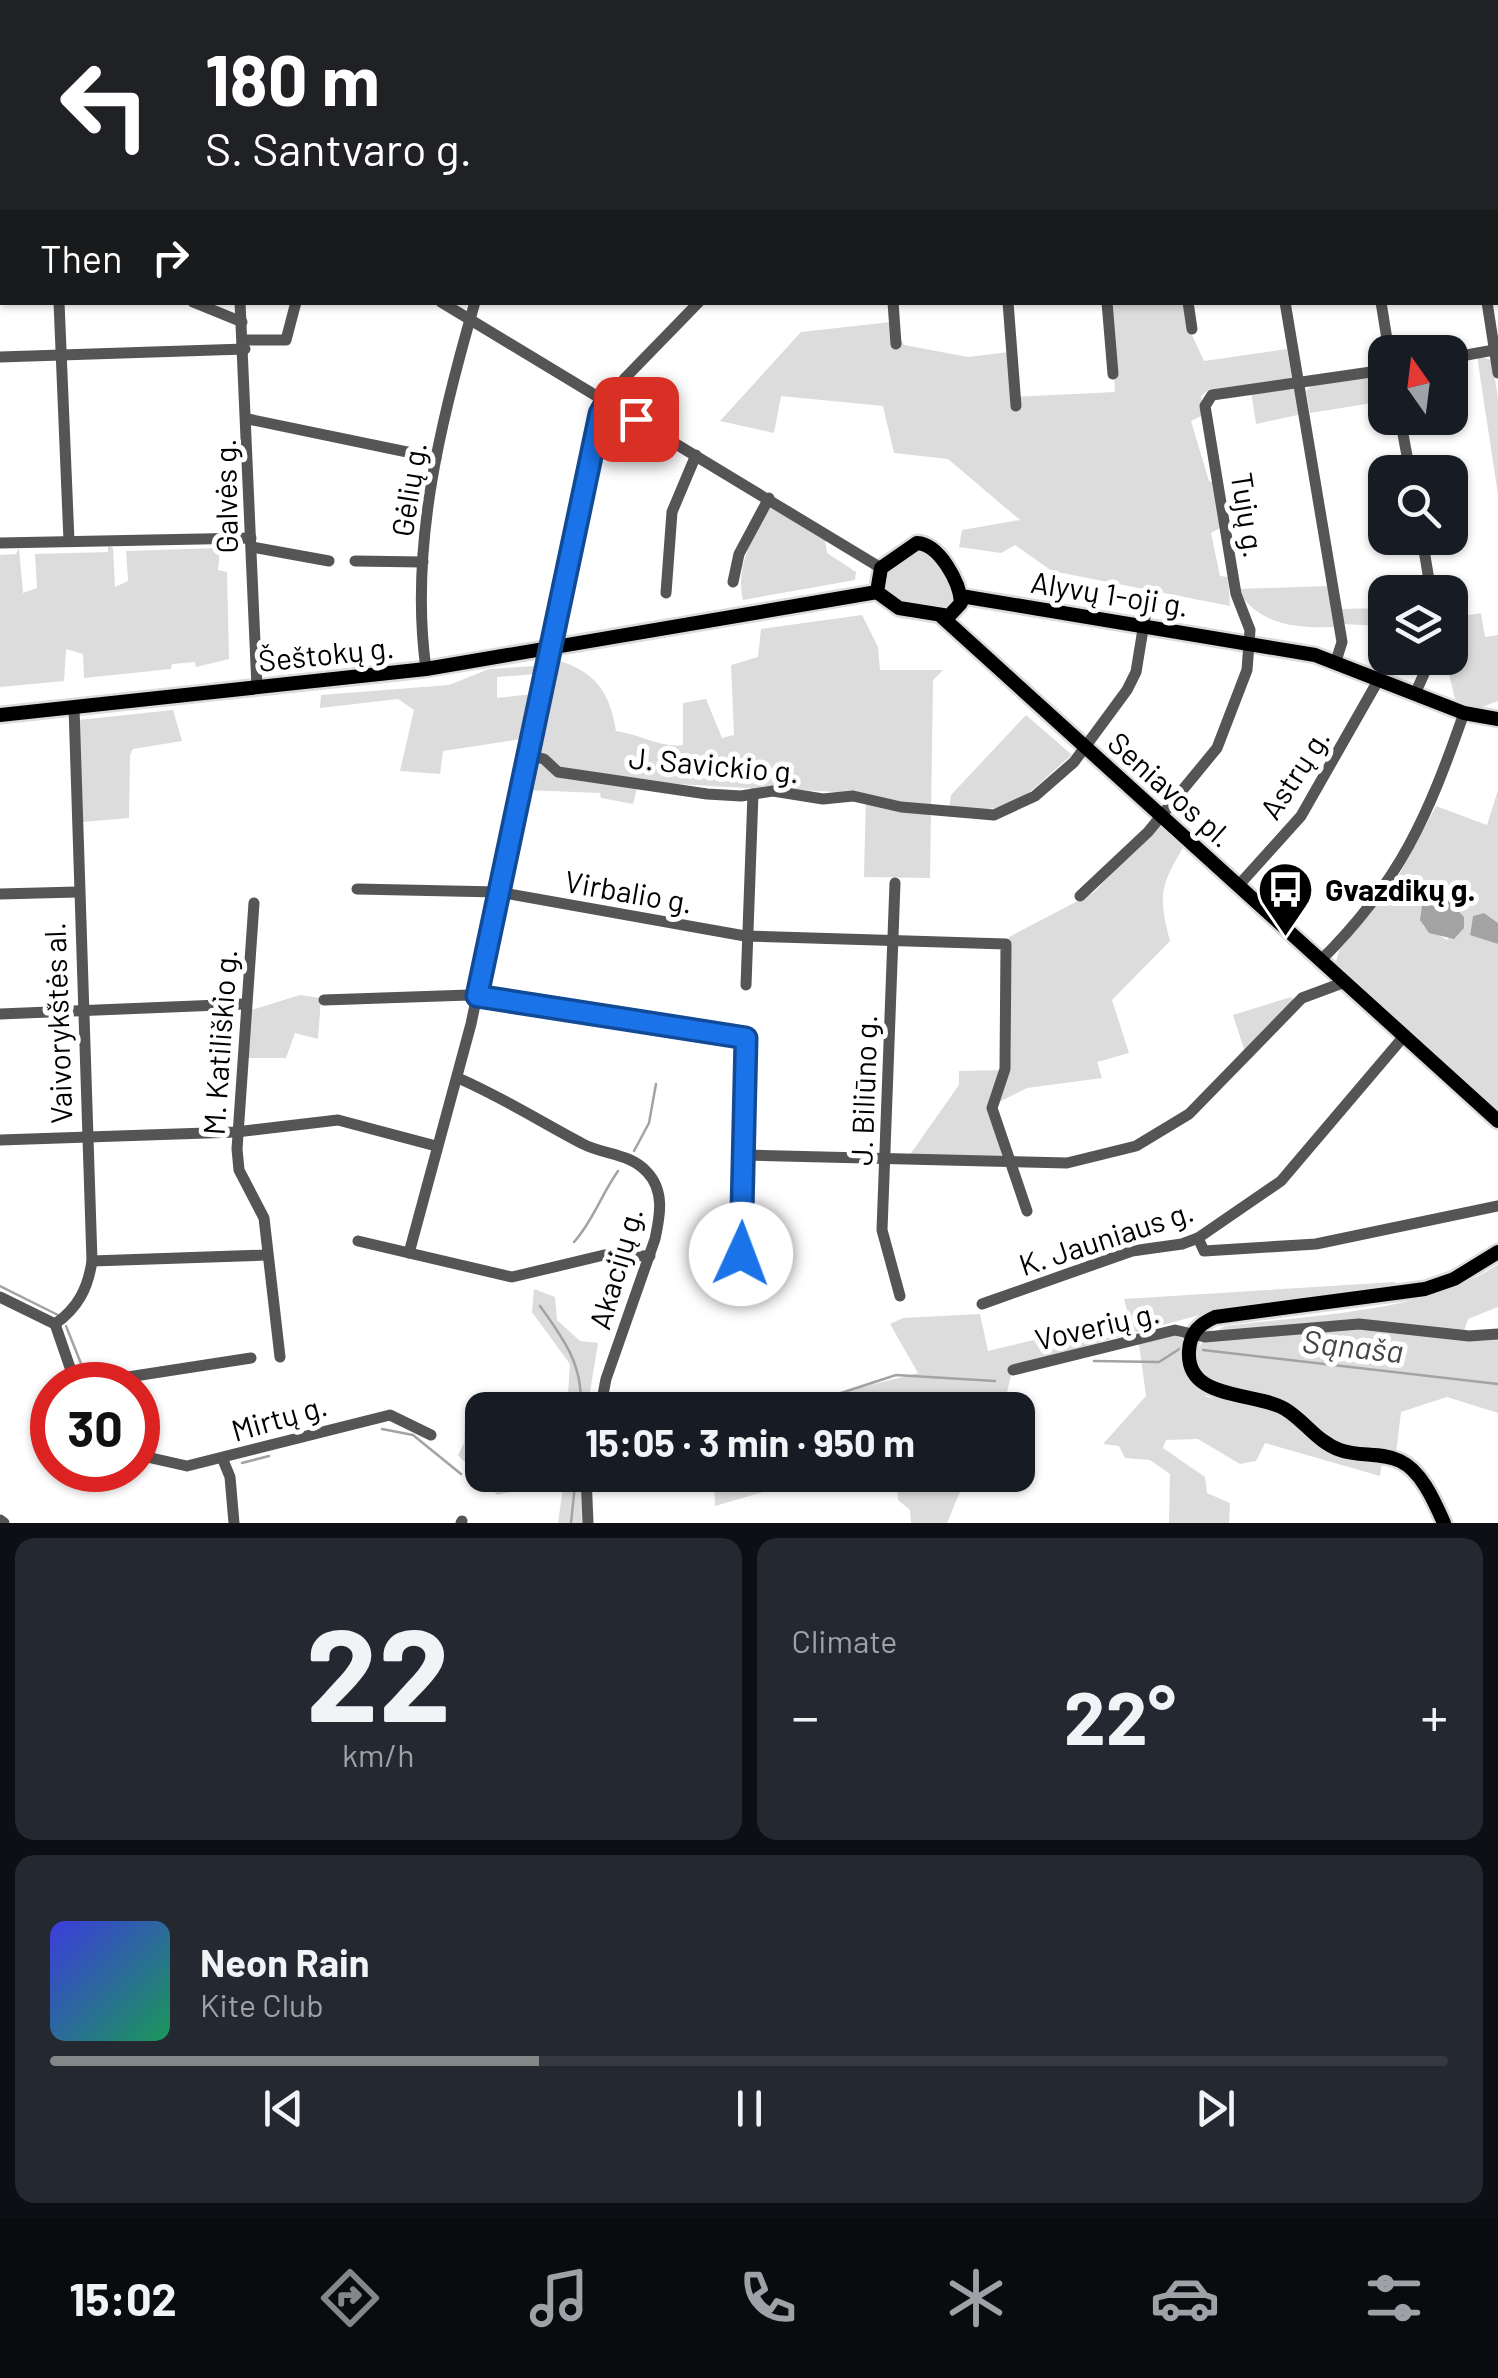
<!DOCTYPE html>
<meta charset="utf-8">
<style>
:root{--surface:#171b24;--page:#242831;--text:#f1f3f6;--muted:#9ea1a6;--line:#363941;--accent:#858687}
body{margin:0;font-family:Barlow,sans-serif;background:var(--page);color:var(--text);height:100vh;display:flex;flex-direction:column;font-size:38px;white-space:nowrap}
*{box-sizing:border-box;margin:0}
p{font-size:32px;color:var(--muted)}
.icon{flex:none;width:55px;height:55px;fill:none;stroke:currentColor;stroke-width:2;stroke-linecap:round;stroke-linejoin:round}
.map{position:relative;height:1523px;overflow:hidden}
.sheet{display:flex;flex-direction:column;gap:15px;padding:15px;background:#0d0f14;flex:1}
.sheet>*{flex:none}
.hud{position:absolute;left:0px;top:0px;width:1500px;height:305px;box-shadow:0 2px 8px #0004;background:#202124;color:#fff;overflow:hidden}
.needle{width:65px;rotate:346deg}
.buttons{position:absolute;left:1368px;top:335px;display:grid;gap:20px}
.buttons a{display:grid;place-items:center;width:100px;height:100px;border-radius:20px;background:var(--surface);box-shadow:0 2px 8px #0004;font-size:50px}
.speed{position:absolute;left:30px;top:1362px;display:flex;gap:20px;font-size:50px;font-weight:700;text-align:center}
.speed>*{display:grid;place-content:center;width:130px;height:130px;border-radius:50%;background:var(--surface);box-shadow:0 2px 8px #0004;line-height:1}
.speed .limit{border:15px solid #d22;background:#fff;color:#111}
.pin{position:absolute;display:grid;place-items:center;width:85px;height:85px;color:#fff;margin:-42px;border-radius:20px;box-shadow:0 5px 15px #0006}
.me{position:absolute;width:110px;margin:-55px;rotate:2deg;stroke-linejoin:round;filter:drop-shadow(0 0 8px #0008)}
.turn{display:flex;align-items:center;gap:35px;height:210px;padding:0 40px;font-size:45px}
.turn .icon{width:130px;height:130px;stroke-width:2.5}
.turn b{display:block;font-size:70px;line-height:85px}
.then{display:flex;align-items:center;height:95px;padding:0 40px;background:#0003;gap:20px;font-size:38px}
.big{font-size:75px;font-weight:700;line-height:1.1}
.sheet .card{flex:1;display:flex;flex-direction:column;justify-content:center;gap:15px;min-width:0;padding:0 35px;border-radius:20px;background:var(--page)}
.sheet .dial{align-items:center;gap:0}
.dial b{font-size:130px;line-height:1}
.song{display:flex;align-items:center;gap:30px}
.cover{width:120px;height:120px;border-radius:15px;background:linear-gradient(135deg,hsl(240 70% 55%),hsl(150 70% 35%))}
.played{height:10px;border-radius:5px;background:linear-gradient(90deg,var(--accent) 35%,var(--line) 35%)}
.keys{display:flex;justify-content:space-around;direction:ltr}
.heat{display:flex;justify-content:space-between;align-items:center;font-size:55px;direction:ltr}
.sheet .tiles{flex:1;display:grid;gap:15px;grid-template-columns:1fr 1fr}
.card:last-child{grid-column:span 2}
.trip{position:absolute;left:465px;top:1392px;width:570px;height:100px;border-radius:20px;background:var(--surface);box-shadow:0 2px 8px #0004;font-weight:700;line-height:100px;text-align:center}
.tab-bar{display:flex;height:160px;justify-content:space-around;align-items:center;background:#090b0e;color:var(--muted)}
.tab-bar .icon{width:70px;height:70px}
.tab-bar .current{color:var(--accent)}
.tab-bar b{font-size:45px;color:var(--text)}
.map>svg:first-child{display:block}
.green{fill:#dcdcdc;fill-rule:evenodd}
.water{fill:#a3a3a3}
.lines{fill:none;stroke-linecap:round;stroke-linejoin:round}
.stream{stroke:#a3a3a3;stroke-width:2.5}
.major-casing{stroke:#dbdbdb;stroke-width:19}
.minor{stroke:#555;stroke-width:11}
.major{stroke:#000;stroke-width:14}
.route-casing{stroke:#114b97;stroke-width:25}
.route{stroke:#1a73e8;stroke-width:18}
.labels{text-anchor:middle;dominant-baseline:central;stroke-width:10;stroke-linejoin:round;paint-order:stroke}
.street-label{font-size:30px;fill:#000;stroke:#fff}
.poi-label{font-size:30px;font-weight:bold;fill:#000;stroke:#fff;text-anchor:start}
.water-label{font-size:32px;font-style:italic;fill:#444;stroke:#fff}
</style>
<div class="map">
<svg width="1498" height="1523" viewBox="0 0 1498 1523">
<rect width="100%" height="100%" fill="#fff"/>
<!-- green -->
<g class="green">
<polygon points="1110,303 1185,303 1190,331 1204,361 1287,349 1292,379 1209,390 1201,396 1203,415 1191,421 1209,481 1214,483 1222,527 1211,533 1220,576 1228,577 1230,606 1052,571 1015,545 1001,553 959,547 962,530 1020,520 948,459 894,453 883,406 781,396 774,433 720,421 801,332 891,322 904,345 968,357 1009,352 1010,397 1115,392"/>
<polygon points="1477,356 1492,360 1498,398 1498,495"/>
<polygon points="1385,375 1385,401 1310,413 1306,391 1312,385"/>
<polygon points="1295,389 1302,414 1256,424 1251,392"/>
<path d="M770,507l55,33 2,13 29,19 -1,8 -112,20c-8,-36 10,-62 27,-93z"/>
<polygon points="108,545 113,548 115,587 128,581 126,551 220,548 218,570 227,572 229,659 196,667 195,662 172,664 171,669 84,678 83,654 66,649 64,681 0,687 0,555 16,554 19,548 23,593 37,588 35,554 108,552"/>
<polygon points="917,549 928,550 951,582 956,600 950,610 890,601 880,581 883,573"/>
<path d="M1329,586l5,41c-41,1 -74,-2 -98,-38z"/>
<polygon points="1385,608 1385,626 1342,624 1339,609"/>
<polygon points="1481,613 1485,637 1498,635 1498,701 1474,710 1455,699 1445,658 1450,658 1450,618"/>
<path d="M862,615l16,32 2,23h63l-10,10 -3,198 -66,-1 2,-83c-77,-6 -151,-5 -227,-14l-6,24 -32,-6 -1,-5 -75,-3 31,-130c39,11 54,32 60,71 24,3 44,17 67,14v-42l23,-4 16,39 12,-3 -3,-70 27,-8 3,-28z"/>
<polygon points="536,666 536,674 497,677 497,698 532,694 521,739 443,751 440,774 400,771 414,710 398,699 320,708 321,695 449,685 489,669"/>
<polygon points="173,710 182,741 133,749 130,755 129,818 82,822 78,720"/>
<path d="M1026,715l46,40c-50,41 -52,60 -123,54l2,-14z"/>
<path d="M1498,790v133l-14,-10 -11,3 -3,18 28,10v169l-162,-151 3,-12 54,-64 43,-80 51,19zM1432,889l32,28 -17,23 -24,-14z"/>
<path d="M1159,824l25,22c-24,40 -26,50 -14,95l-58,59 17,53 -32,9 5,16 -75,10 -38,19 13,49h-93l50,-71v-14l48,-1 4,-13 -2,-120 84,-44z"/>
<polygon points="300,995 321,998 318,1039 295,1033 286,1058 245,1058 248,1011"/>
<polygon points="1291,997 1294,1000 1245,1052 1233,1015"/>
<path d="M1498,1264v43l-30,12 -4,12 34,7v75l-51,-16 -46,15 -5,42 -62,-12 -30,-27 -30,-18 -61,-15 -10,-8 -7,-21 9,-16 20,-11c82,-11 205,-13 273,-62z"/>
<polygon points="1395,1282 1396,1287 1214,1311 1013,1366 1006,1397 1010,1410 772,1410 918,1373 890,1324 903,1318 980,1314 988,1351 1129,1317 1124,1299"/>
<polygon points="534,1289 555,1297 557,1320 580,1341 598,1343 587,1410 567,1410 570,1364 532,1312"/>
<polygon points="1175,1335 1182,1338 1188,1376 1207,1397 1270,1408 1323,1447 1382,1459 1380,1476 1265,1443 1256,1461 1240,1464 1198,1439 1166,1440 1163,1448 1205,1477 1207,1493 1230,1503 1229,1523 1169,1523 1170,1474 1150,1460 1125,1458 1119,1446 1103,1444 1146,1396 1139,1344"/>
<path d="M482,1415v60h99l1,48h-24l6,-43 -67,15c-10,-16 -26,-25 -39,-40l6,-12 1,-27z"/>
<polygon points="714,1475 822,1475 715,1506"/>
<polygon points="897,1475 967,1475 947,1523 911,1523 910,1510 898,1500"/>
</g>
<!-- water -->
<g class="water">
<polygon points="1438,889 1464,917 1464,928 1454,939 1429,933 1420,920 1423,899"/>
<polygon points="1484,913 1498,923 1498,944 1470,935 1473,916"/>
</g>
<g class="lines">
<!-- stream -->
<g class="stream">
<polyline points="634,1151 649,1123 656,1084"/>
<path d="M574,1242c19,-21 27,-47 44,-71"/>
<polyline points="0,1286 58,1315"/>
<path d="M540,1306c24,33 45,62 40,104"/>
<polyline points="66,1326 86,1376"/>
<polyline points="1203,1350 1498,1384"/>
<polyline points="1094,1361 1159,1362 1181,1348"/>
<polyline points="789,1410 896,1375 995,1381"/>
<polyline points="382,1429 413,1435 461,1474"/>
<polyline points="138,1445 154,1453"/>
<polyline points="242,1463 269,1456"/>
<polyline points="483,1479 520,1475"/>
<polyline points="571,1523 576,1475"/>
</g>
<defs>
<g id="major">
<path d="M917,543c22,1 43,39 44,60l-12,13 -50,-8 -22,-16 4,-24z"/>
<polyline points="961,596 1315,655 1464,713 1498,719"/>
<polyline points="942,617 1498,1121"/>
<polyline points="0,715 426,669 877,592"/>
<path d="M1444,1523c-9,-20 -22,-52 -44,-62 -18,-9 -41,-4 -60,-11 -23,-8 -35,-29 -55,-41 -31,-18 -99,-8 -96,-58 1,-19 11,-27 26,-34l210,-28 29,-10 44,-27"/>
</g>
</defs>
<!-- major casing -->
<use href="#major" class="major-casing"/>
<!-- minor -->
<g class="minor">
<polyline points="112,0 112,2"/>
<polyline points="272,0 272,2"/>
<polyline points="796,0 796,2"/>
<polyline points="1140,0 1141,2"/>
<polyline points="1295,0 1296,2"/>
<polyline points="1436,0 1437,2"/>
<polyline points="556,2 557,0"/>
<polyline points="0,47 2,48"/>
<polyline points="0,224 2,225"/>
<polyline points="59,302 69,541"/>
<polyline points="193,302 242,322"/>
<polyline points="240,302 257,688"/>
<polyline points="441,302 881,568"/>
<polyline points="893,302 896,344"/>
<polyline points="1008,302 1016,406"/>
<polyline points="1107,302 1113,374"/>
<polyline points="1188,302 1192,329"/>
<polyline points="1285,302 1342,642 1336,661"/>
<polyline points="1381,302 1389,352"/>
<polyline points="1487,302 1498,373"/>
<polyline points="244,340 286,340 296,302"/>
<polyline points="0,357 245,349"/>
<polyline points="1450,358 1494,350"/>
<polyline points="1400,418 1410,472"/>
<polyline points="248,419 436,458"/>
<polyline points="1422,538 1431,592"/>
<polyline points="0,543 251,538"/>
<polyline points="252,547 329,561"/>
<polyline points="355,561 423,562"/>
<polyline points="733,582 739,554 769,498"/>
<polyline points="666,593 672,512 696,455"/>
<path d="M426,669c-17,-122 15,-250 49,-367"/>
<polyline points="1415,694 1431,658"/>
<polyline points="527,755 544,759 558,772 707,794 741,796 773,791 823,799 853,796 901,807 994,815 1035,796 1074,762 1127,690 1136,672 1145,617"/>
<polyline points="895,883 882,1230 900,1296"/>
<polyline points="1238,886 1301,816 1379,679"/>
<polyline points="357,889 498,892 745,936 1006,944 1005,1069 992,1108 1027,1211"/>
<polyline points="0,894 77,892"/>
<polyline points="1080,896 1148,832 1217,748 1247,670 1250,630 1236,594 1205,406 1212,395 1385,370"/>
<polyline points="254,903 237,1149 239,1170 264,1218 280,1357"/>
<path d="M1321,960c79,-78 107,-144 143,-247"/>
<polyline points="746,985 753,794"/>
<polyline points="324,1000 469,995 746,1038 741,1254"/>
<polyline points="0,1014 244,1004"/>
<path d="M458,1078c44,19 83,44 125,66 21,11 47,9 64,28 18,19 13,44 8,67l-49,140 -6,31"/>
<polyline points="0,1140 236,1132 338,1120 436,1146"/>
<polyline points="746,1155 1067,1163 1136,1146 1189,1114 1302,998 1345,982"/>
<polyline points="1198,1238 1204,1251 1316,1244 1498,1206"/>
<polyline points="358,1241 512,1277 604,1255 650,1256"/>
<polyline points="409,1253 471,1024 599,414 625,378 699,302"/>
<polyline points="92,1261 267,1255"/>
<polyline points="0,1297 55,1324 76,1385"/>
<polyline points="982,1304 1132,1251 1182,1244 1198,1238 1281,1181 1405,1035"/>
<path d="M55,1324c23,-16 33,-36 37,-63l-18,-554"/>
<polyline points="1013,1370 1175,1330 1205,1337 1359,1324 1469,1336 1498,1334"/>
<polyline points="76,1385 251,1358"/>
<polyline points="138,1455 187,1466 390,1415 431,1435"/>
<polyline points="223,1460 230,1477 234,1523"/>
<polyline points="586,1475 588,1523"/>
<polyline points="0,1520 4,1523"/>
<polyline points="461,1523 462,1521"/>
</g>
<!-- major -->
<use href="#major" class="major"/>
</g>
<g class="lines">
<defs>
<polyline id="route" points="636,419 607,401 600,414 477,996 746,1038 741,1254"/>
</defs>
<!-- route casing -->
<use href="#route" class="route-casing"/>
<!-- route -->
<use href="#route" class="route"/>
</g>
<!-- icons -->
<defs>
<symbol id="bus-pin" viewBox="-11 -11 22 30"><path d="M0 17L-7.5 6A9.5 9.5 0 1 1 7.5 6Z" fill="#000" stroke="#fff"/><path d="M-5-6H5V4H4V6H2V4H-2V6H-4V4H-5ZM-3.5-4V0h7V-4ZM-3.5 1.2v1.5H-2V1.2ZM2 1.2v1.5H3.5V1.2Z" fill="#fff"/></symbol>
</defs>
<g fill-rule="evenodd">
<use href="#bus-pin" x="1254" y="858" width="63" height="86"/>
</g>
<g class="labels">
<!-- street labels -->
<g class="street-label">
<text transform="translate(408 489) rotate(-81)">Gėlių g.</text>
<text transform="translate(225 496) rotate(-91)">Galvės g.</text>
<text transform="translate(1249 515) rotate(81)">Tujų g.</text>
<text transform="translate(1110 593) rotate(9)">Alyvų 1-oji g.</text>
<text transform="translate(326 653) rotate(-6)">Šeštokų g.</text>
<text transform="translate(714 764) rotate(5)">J. Savickio g.</text>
<text transform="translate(1294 773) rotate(-57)">Astrų g.</text>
<text transform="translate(1171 789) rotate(42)">Seniavos pl.</text>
<text transform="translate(629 891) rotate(10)">Virbalio g.</text>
<text transform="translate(57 1023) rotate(-92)">Vaivorykštės al.</text>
<text transform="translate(219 1042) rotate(-86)">M. Katiliškio g.</text>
<text transform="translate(863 1090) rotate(-88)">J. Biliūno g.</text>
<text transform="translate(1106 1237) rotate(-18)">K. Jauniaus g.</text>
<text transform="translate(615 1268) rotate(-74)">Akacijų g.</text>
<text transform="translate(1097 1325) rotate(-13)">Voverių g.</text>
<text transform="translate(279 1417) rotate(-16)">Mirtų g.</text>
</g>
<!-- poi labels -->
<g class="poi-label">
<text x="1325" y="889">Gvazdikų g.</text>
</g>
<!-- water labels -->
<g class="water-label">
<text transform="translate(1353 1345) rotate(6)">Sąnaša</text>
</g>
</g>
</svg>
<div class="buttons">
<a><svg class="needle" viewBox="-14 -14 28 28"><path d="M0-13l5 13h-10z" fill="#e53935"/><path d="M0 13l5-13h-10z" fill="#9ea1a6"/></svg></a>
<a><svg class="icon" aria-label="search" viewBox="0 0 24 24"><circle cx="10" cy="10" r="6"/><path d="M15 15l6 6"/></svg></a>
<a><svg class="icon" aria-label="layers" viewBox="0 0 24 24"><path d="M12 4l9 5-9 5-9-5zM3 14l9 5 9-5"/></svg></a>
</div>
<div class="speed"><div class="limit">30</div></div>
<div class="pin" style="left:636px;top:419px;background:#d93025"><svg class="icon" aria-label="arrive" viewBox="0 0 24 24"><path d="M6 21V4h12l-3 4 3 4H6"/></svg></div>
<svg class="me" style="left:741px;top:1254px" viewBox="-20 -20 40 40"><circle r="19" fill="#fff"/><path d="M0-13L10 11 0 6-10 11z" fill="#1a73e8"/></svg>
<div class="trip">15:05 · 3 min · 950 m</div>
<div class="hud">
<div class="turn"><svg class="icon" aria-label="left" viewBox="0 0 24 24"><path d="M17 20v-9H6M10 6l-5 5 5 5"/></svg><div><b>180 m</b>S. Santvaro g.</div></div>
<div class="then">Then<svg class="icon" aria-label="right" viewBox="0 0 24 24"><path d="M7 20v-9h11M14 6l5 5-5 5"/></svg></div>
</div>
</div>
<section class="sheet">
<div class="tiles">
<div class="card dial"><b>22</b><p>km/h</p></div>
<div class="card"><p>Climate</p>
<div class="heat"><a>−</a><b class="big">22°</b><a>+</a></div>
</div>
<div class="card">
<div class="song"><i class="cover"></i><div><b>Neon Rain</b><p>Kite Club</p></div></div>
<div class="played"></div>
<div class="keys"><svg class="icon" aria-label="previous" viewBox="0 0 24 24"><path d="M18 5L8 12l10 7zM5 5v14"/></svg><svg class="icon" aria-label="pause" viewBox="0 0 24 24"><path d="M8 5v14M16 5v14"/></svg><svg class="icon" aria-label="next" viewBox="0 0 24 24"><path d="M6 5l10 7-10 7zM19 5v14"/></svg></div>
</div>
</div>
</section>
<nav class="tab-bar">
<b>15:02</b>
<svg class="icon current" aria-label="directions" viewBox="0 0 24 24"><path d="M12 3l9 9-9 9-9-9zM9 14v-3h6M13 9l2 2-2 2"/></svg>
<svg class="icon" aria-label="music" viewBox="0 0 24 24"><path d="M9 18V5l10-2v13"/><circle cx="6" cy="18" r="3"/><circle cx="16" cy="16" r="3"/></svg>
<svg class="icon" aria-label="phone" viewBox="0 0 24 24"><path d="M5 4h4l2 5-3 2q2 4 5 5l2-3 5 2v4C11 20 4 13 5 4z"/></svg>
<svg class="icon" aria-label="climate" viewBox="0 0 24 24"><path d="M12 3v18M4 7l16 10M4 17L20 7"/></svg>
<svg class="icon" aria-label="car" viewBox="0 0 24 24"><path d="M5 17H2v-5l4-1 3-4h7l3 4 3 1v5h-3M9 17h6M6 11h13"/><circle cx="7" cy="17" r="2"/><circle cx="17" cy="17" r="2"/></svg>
<svg class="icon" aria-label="filters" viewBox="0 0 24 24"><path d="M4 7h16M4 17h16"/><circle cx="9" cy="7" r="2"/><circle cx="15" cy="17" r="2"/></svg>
</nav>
